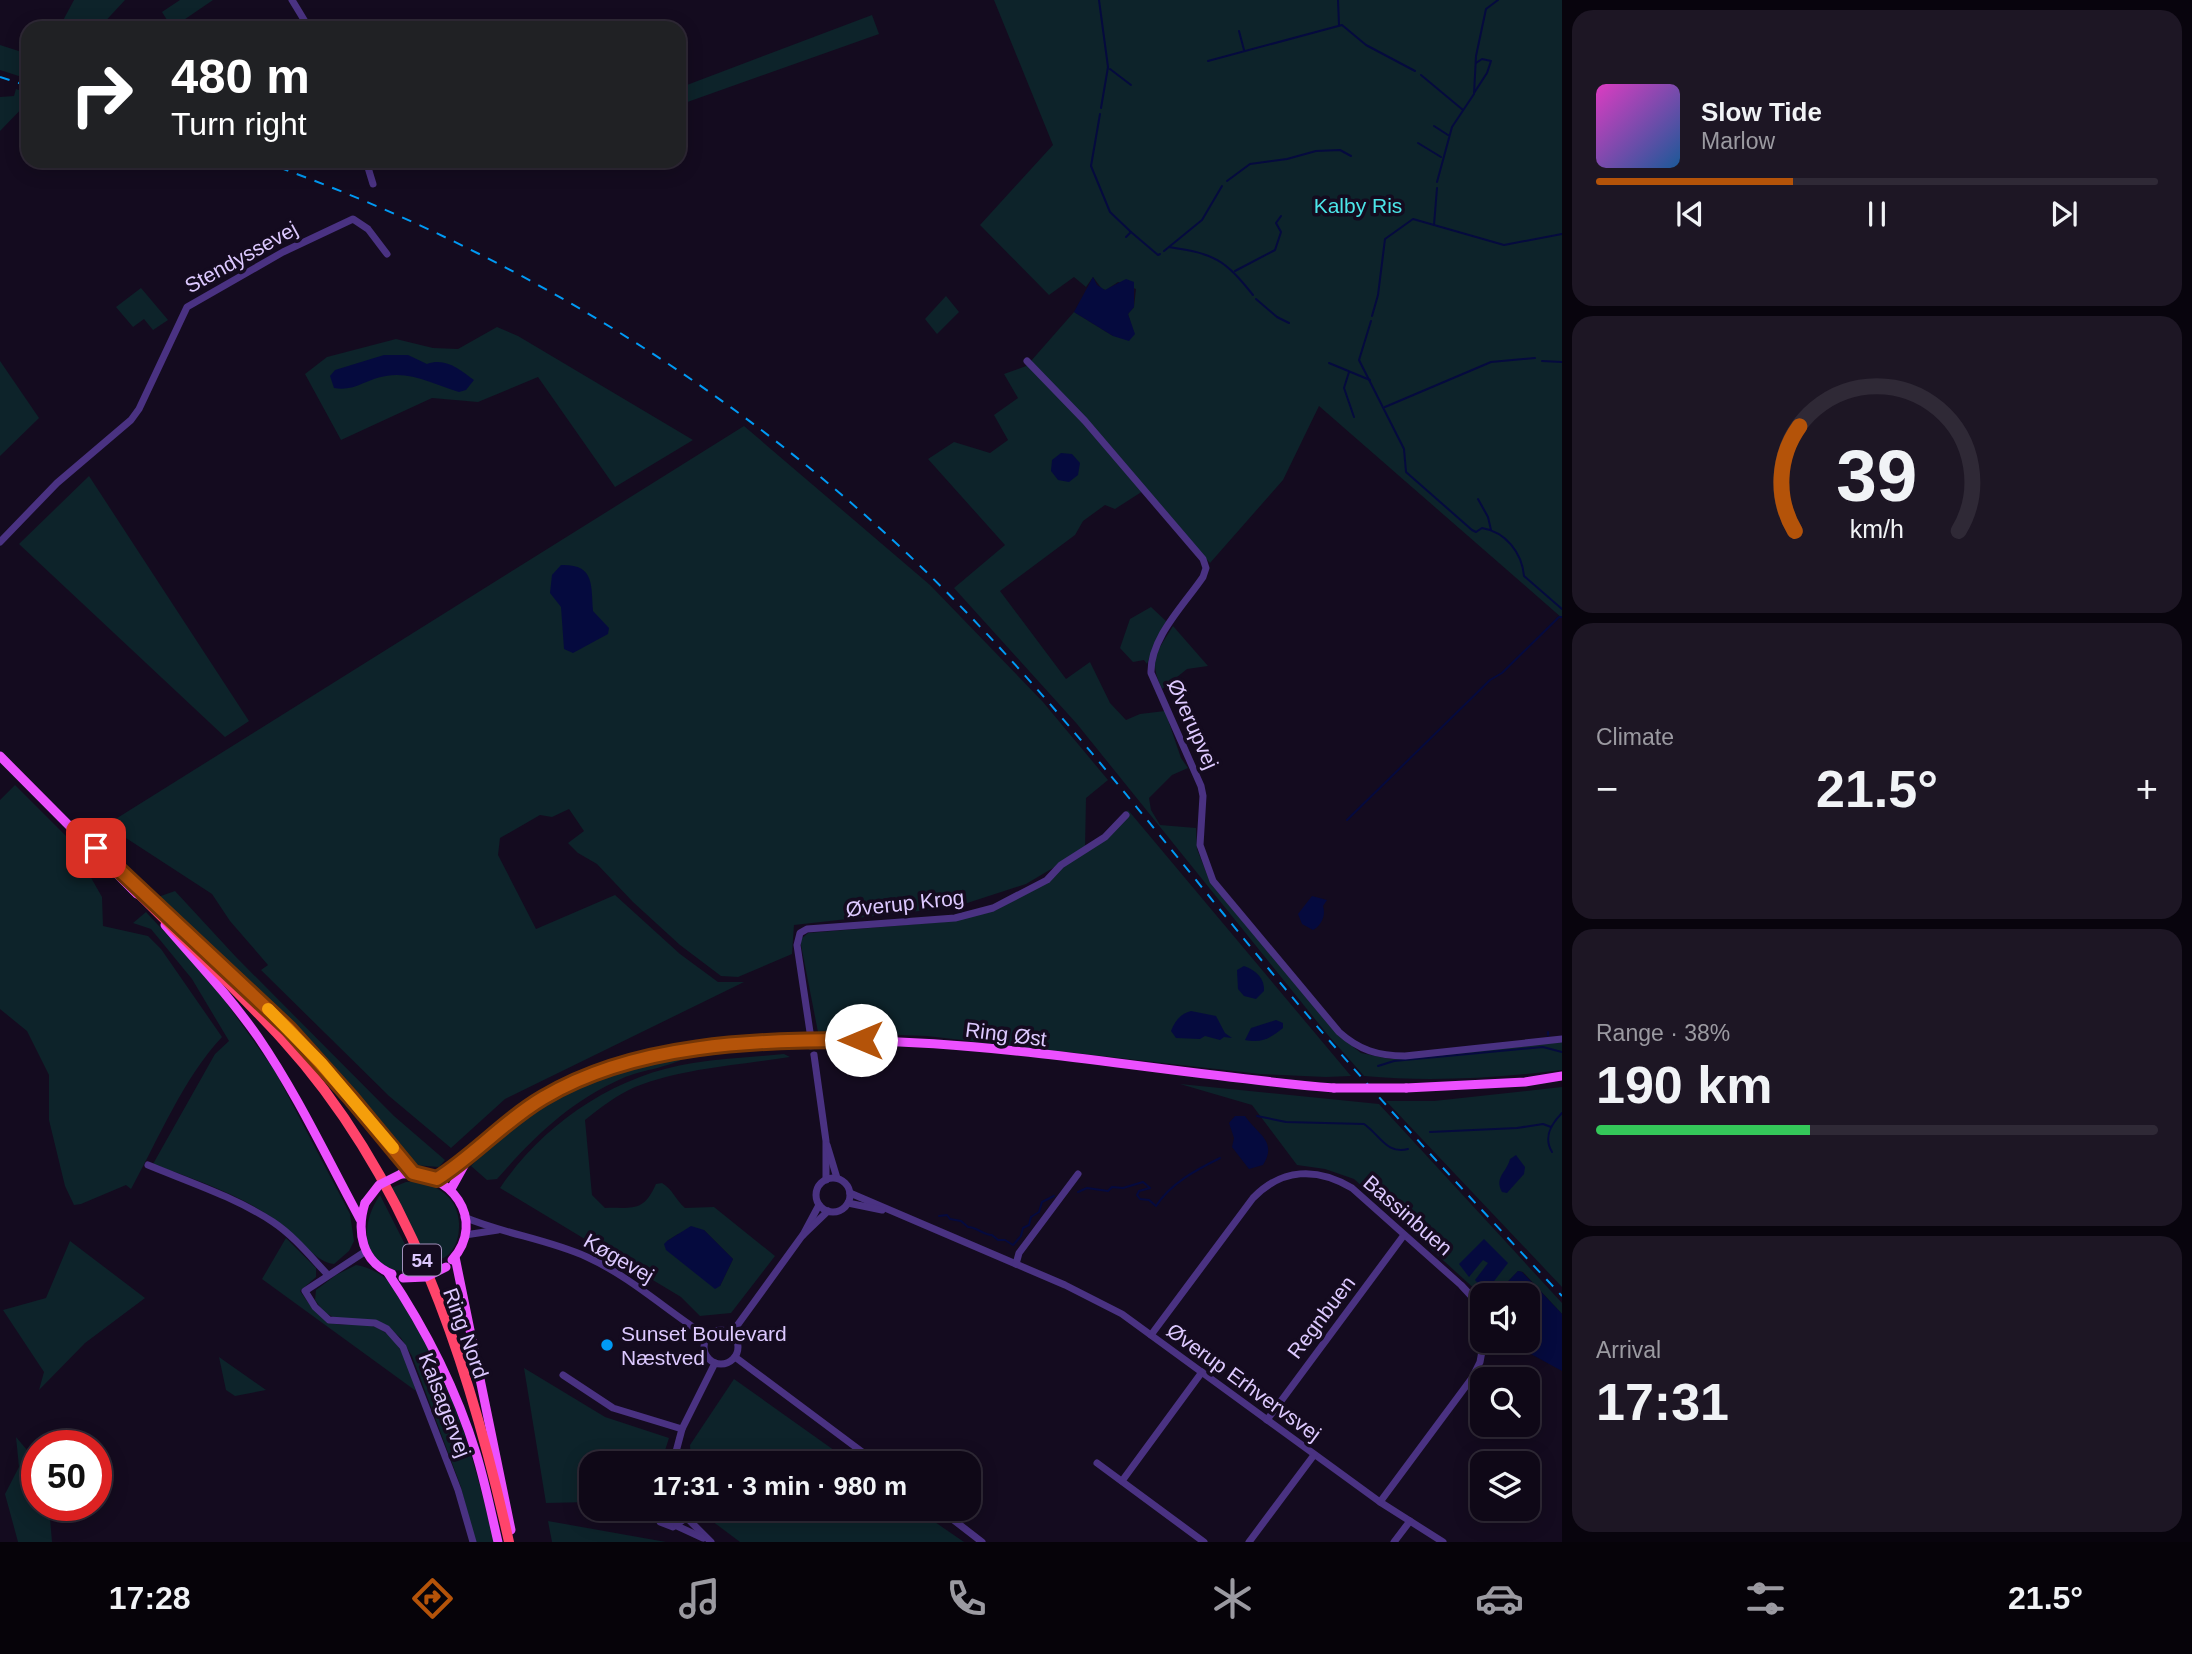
<!DOCTYPE html>
<meta charset="utf-8">
<style>
:root{--surface:#0f0817;--page:#1d1624;--text:#f1f3f6;--muted:#9b9aa1;--line:#2f2936;--accent:#b45309}
body{margin:0;font-family:Arial,sans-serif;background:var(--page);color:var(--text);height:100vh;display:flex;flex-direction:column;font-size:26px;white-space:nowrap}
*{box-sizing:border-box;margin:0}
p{font-size:23px;color:var(--muted)}
.icon{flex:none;width:38px;height:38px;fill:none;stroke:currentColor;stroke-width:2;stroke-linecap:round;stroke-linejoin:round}
.map{position:relative;flex:1;overflow:hidden}
.drawer{display:flex;flex-direction:column;gap:10px;padding:10px;background:#08040d;width:630px}
.drawer>*{flex:none}
.banner{position:absolute;left:21px;top:21px;width:665px;height:147px;border-radius:21px;box-shadow:0 4px 18px #0003,0 0 0 2px var(--line);background:#202124;color:#fff;overflow:hidden}
.controls{position:absolute;left:1470px;top:1283px;display:grid;gap:14px}
.controls a{display:grid;place-items:center;width:70px;height:70px;border-radius:14px;background:var(--surface);box-shadow:0 4px 18px #0003,0 0 0 2px var(--line);font-size:35px}
.speed{position:absolute;left:21px;top:1430px;display:flex;gap:14px;font-size:35px;font-weight:700;text-align:center}
.speed>*{display:grid;place-content:center;width:91px;height:91px;border-radius:50%;background:var(--surface);box-shadow:0 4px 18px #0003,0 0 0 2px var(--line);line-height:1}
.speed .limit{border:10px solid #d22;background:#fff;color:#111}
.pin{position:absolute;display:grid;place-items:center;width:60px;height:60px;color:#fff;margin:-30px;border-radius:14px;box-shadow:0 4px 10px #0006}
.me{position:absolute;width:77px;margin:-38px;rotate:270deg;stroke-linejoin:round;filter:drop-shadow(0 0 5px #0008)}
.turn{display:flex;align-items:center;gap:24px;height:147px;padding:0 35px;font-size:32px}
.turn .icon{width:91px;height:91px;stroke-width:2.5}
.turn b{display:block;font-size:49px;line-height:60px}
.big{font-size:52px;font-weight:700;line-height:1.1}
.drawer .card{flex:1;display:flex;flex-direction:column;justify-content:center;gap:10px;min-width:0;padding:0 24px;border-radius:21px;background:var(--page)}
.drawer .dial{align-items:center;gap:0}
.dial svg{height:182px;overflow:visible;fill:none;stroke:var(--line);stroke-width:7;stroke-linecap:round;text-anchor:middle}
.dial text{fill:var(--text);stroke:none}
.song{display:flex;align-items:center;gap:21px}
.cover{width:84px;height:84px;border-radius:10px;background:linear-gradient(135deg,hsl(310 70% 55%),hsl(210 70% 35%))}
.played{height:7px;border-radius:4px;background:linear-gradient(90deg,var(--accent) 35%,var(--line) 35%)}
.keys{display:flex;justify-content:space-around;direction:ltr}
.heat{display:flex;justify-content:space-between;align-items:center;font-size:38px;direction:ltr}
.charge{height:10px;border-radius:5px;background:linear-gradient(90deg,#34c759 38%,var(--line) 0)}
.trip{position:absolute;left:579px;top:1451px;width:402px;height:70px;border-radius:21px;background:var(--surface);box-shadow:0 4px 18px #0003,0 0 0 2px var(--line);font-weight:700;line-height:70px;text-align:center}
.dock{display:flex;height:112px;justify-content:space-around;align-items:center;background:#060309;color:var(--muted)}
.dock .icon{width:49px;height:49px}
.dock .selected{color:var(--accent)}
.dock b{font-size:32px;color:var(--text)}
main{display:flex;flex:1;min-height:0}
.map>svg:first-child{display:block}
.green{fill:#0d232a;fill-rule:evenodd}
.water{fill:#050a3e}
.lines{fill:none;stroke-linecap:round;stroke-linejoin:round}
.stream{stroke:#050a3e;stroke-width:2}
.minor-tunnel{stroke:#322841;stroke-width:7;stroke-dasharray:7 3.5;stroke-linecap:butt}
.minor{stroke:#4a3282;stroke-width:7}
.major{stroke:#ec50ff;stroke-width:9}
.highway{stroke:#ff446b;stroke-width:10}
.rail{stroke:#009af4;stroke-width:2;stroke-dasharray:10 9;stroke-linecap:butt}
.major-bridge{stroke:#ec50ff;stroke-width:9}
.route-casing{stroke:#753606;stroke-width:18}
.route{stroke:#b45309;stroke-width:12}
.slow{stroke:#f59e0b;stroke-width:12}
.poi-dot{fill:#009af4;stroke:#140b1f;stroke-width:2.5}
.labels{text-anchor:middle;dominant-baseline:central;stroke-width:7;stroke-linejoin:round;paint-order:stroke}
.shield{fill:#140b1f;stroke:#a190bc;stroke-width:2}
.shield-label{font-size:19px;font-weight:bold;fill:#ddc9ff}
.park-label{font-size:21px;fill:#4ce5e8;stroke:#140b1f}
.street-label{font-size:21px;fill:#ddc9ff;stroke:#140b1f}
.poi-label{font-size:21px;fill:#ddc9ff;stroke:#140b1f;text-anchor:start}
</style>
<main>
<div class="map">
<svg width="1562" height="1542" viewBox="0 0 1562 1542">
<rect width="100%" height="100%" fill="#140b1f"/>
<!-- green -->
<g class="green">
<polygon points="74,0 125,0 99,28 59,28"/>
<polygon points="180,0 213,0 172,28 162,12"/>
<polygon points="994,0 1562,0 1562,618 1319,406 1283,480 1210,563 1031,361 1074,312 1113,336 1134,334 1128,314 1134,307 1136,289 1118,282 1106,290 1102,289 1093,277 1086,287 1074,277 1049,295 980,225 1053,145"/>
<polygon points="872,15 879,34 679,105 679,88"/>
<polygon points="0,45 28,54 28,79 0,70"/>
<polygon points="16,89 28,93 28,102 0,131 0,97 14,96"/>
<polygon points="141,288 168,320 153,330 144,319 133,327 116,307"/>
<polygon points="946,296 959,312 937,334 925,319"/>
<polygon points="497,327 518,336 693,440 615,487 538,377 478,402 432,398 341,440 305,374 327,357 396,339 433,348 458,349"/>
<polygon points="0,361 39,418 0,456"/>
<path d="M1029,365l56,59 58,67 -28,18 -10,-4 -22,16 -8,14 -75,56 66,88 24,-17 20,41 16,17 14,-6 25,-3 16,47 7,10 -16,7 -23,23 2,12 9,15 36,3 1,21 13,33 128,153 23,18 29,6 172,-17v28c-66,8 -131,12 -198,6l-37,-42 -250,-310 -123,-136 51,-43 -77,-86 26,-17 36,11 18,-13 -14,-25 24,-17 -14,-24z"/>
<polygon points="744,426 930,585 1043,702 1108,780 1086,798 1085,849 1026,884 955,907 794,925 792,954 738,977 721,976 680,945 633,902 597,864 578,853 568,843 584,831 569,809 552,817 540,815 500,838 498,855 536,929 615,895 680,954 718,982 744,982 505,1099 451,1148 389,1096 261,970 268,965 230,921 212,894 106,825"/>
<polygon points="89,476 249,721 225,737 19,544"/>
<polygon points="1151,607 1168,623 1156,641 1147,664 1144,660 1133,662 1120,648 1130,619"/>
<path d="M1173,626l35,40 -21,3 -25,20c-14,-29 -5,-37 11,-63z"/>
<path d="M15,785l54,54 33,58 1,29 45,10 13,13 61,88c-38,40 -64,103 -91,152l-5,-4 -45,19 -7,1 -9,-19 -16,-66v-45l-22,-44 -27,-22v-209z"/>
<polygon points="1128,810 1351,1076 1326,1077 1260,1074 927,1036 818,1032 800,940 808,933 943,922 994,911 1048,881 1063,866 1094,847"/>
<polygon points="175,891 236,957 394,1116 445,1160 439,1167 414,1165 293,1027 158,897"/>
<path d="M146,912l67,72 62,87 75,143 4,27 -5,10 -15,13c-18,-2 -31,-22 -46,-34 -37,-32 -89,-49 -135,-66l62,-110 14,-13 -37,-62 -41,-50 -18,-6z"/>
<path d="M784,1054l6,3c-50,8 -107,11 -155,30 -18,8 -34,20 -50,33l7,75 13,13c28,-1 38,5 51,-24l6,-1c11,7 13,16 23,25l29,-1 61,49 -44,57 -31,3 -19,-19 -181,-109c44,-65 115,-113 193,-125 30,-5 60,-6 91,-9zM704,1230l29,29 -13,27 -53,-45 11,-7z"/>
<path d="M689,1055c-12,11 -48,15 -66,23 -54,24 -88,58 -126,101l-10,1 -16,-14 29,-30 61,-43 51,-20z"/>
<polygon points="1180,1084 1379,1104 1562,1303 1562,1314 1523,1272 1518,1271 1495,1295 1482,1295 1482,1301 1479,1293 1354,1179 1325,1169 1297,1165 1252,1105"/>
<polygon points="1562,1087 1562,1287 1386,1101 1434,1101"/>
<path d="M423,1181c10,5 21,10 28,19 11,14 11,40 -1,53 -4,5 -14,8 -20,11l-39,-76 15,-6z"/>
<path d="M380,1195l38,75c-7,0 -17,2 -23,0 -37,-11 -32,-51 -15,-75z"/>
<path d="M286,1238l30,30v9l-16,14c8,11 16,25 30,31 10,5 21,1 32,2 36,4 45,37 54,67l-154,-112z"/>
<polygon points="70,1241 145,1298 85,1343 39,1390 44,1372 3,1310 46,1298"/>
<path d="M356,1265c13,2 28,10 37,20 9,10 15,25 21,37 42,72 61,139 80,220h-20l-13,-55 -49,-131 -11,-18 -13,-11 -50,-7 -14,-8 -9,-12 1,-10 20,-15z"/>
<polygon points="219,1357 266,1390 235,1396 226,1390"/>
<polygon points="524,1368 605,1417 669,1438 661,1463 592,1463 591,1502 546,1503"/>
<polygon points="734,1379 852,1463 691,1463 690,1445"/>
<polygon points="16,1437 37,1462 37,1505 49,1505 52,1542 18,1542 5,1494 19,1467"/>
<polygon points="696,1509 916,1509 964,1542 740,1542"/>
<polygon points="548,1521 666,1542 552,1542"/>
</g>
<!-- water -->
<g class="water">
<polygon points="1093,277 1097,285 1105,290 1126,279 1134,282 1134,307 1128,314 1135,334 1129,341 1113,336 1074,312"/>
<path d="M384,355h24l19,9c19,-7 33,6 47,16l-8,10 -7,2c-24,-7 -48,-21 -73,-16 -20,3 -32,16 -52,12l-4,-12 5,-6z"/>
<polygon points="1061,453 1072,454 1080,463 1078,475 1069,482 1058,480 1051,471 1052,460"/>
<path d="M561,565c34,-1 30,20 32,46l16,17 -1,6 -35,19 -9,-4 -3,-42 -11,-14 2,-18z"/>
<path d="M1312,896l15,4 -4,6c3,9 -1,19 -10,24l-11,-6 -4,-10z"/>
<path d="M1244,966c12,4 21,13 20,25l-8,8 -12,-3 -6,-7 -1,-19z"/>
<path d="M1191,1011l25,5 9,17 7,5 -8,-1 -4,3 -15,-4 -5,3 -24,-1 -5,-7c4,-10 9,-17 20,-20z"/>
<path d="M1276,1020l7,3v5c-14,11 -21,15 -38,12l6,-12z"/>
<path d="M1235,1116h10c12,18 33,25 18,49l-14,4 -17,-22 2,-9 -5,-15z"/>
<path d="M1516,1155l9,12 -1,7 -17,19 -5,-1c-8,-15 5,-20 8,-33z"/>
<polygon points="691,1226 704,1230 733,1259 720,1286 715,1289 666,1250 664,1244 667,1241"/>
<polygon points="1484,1239 1508,1263 1488,1289 1484,1290 1475,1280 1488,1263 1483,1260 1469,1277 1459,1264"/>
<polygon points="1518,1271 1522,1272 1562,1314 1562,1371 1507,1341 1528,1340 1528,1295 1495,1295"/>
</g>
<g class="lines">
<!-- stream -->
<g class="stream">
<polyline points="1099,0 1108,67 1101,108"/>
<polyline points="1338,0 1339,25"/>
<polyline points="1239,31 1244,50"/>
<polyline points="1208,61 1342,25 1366,45 1415,71"/>
<polyline points="1110,69 1131,85"/>
<polyline points="1421,75 1463,110"/>
<polyline points="1474,93 1487,73 1491,61 1482,59 1476,63"/>
<polyline points="1100,114 1091,166 1110,212 1131,232"/>
<polyline points="1434,126 1448,135"/>
<polyline points="1418,143 1441,157"/>
<polyline points="1227,181 1250,164 1287,159 1316,151 1340,150 1351,156"/>
<polyline points="1437,182 1452,127 1474,94 1476,56 1486,9 1498,0"/>
<polyline points="1434,225 1437,188"/>
<polyline points="1126,237 1131,232 1158,255 1160,254"/>
<path d="M1169,247c46,7 55,12 84,48"/>
<polyline points="1164,251 1202,220 1222,186"/>
<polyline points="1235,271 1275,250 1281,232 1276,223 1281,216"/>
<polyline points="1256,299 1277,317 1289,323"/>
<polyline points="1372,316 1378,295 1385,239 1413,219 1504,245 1562,234"/>
<path d="M1371,321l-12,39 45,89 2,23 66,58 4,2 6,-4c24,4 40,25 42,48l38,33"/>
<polyline points="1542,361 1562,362"/>
<polyline points="1329,363 1370,380"/>
<polyline points="1349,372 1344,388 1354,417"/>
<polyline points="1385,407 1491,362 1535,358"/>
<polyline points="1478,499 1488,517 1491,530"/>
<polyline points="1347,820 1490,680 1502,673 1559,617 1562,617"/>
<polyline points="1548,1032 1548,1035"/>
<polyline points="1378,1066 1394,1061 1543,1047 1562,1052"/>
<path d="M1257,1116l29,6 78,2c16,11 23,31 44,25"/>
<polyline points="1430,1132 1517,1128 1543,1124 1551,1127"/>
<path d="M1552,1152c-9,-15 -1,-28 10,-39"/>
<path d="M1078,1192l9,-4 21,3 4,-4 11,1 20,-6 7,6 -11,3 -2,4 3,4 9,1 7,6c15,-23 40,-36 64,-48"/>
<path d="M939,1216l8,-1 3,4 11,2 7,6c9,0 15,8 24,8l6,5h7l8,5 8,-9 2,-8 6,-3 2,-8 8,-5 3,-10 12,-6"/>
</g>
<!-- minor-tunnel -->
<polyline class="minor-tunnel" points="810,1032 814,1055"/>
<!-- minor -->
<g class="minor">
<polyline points="292,0 309,28"/>
<polyline points="366,161 373,184"/>
<path d="M1027,361l58,60 118,138 3,9 -3,9c-19,28 -53,61 -52,96l50,113 2,10 -3,49 13,36 126,151c20,18 39,24 66,24l157,-17"/>
<polyline points="0,542 57,483 131,420 139,409 187,307 283,252 353,219 368,229 387,254"/>
<polyline points="810,1032 797,945 800,933 807,929 955,918 993,908 1047,880 1061,865 1105,837 1126,815"/>
<polyline points="814,1055 826,1141 826,1180"/>
<polyline points="827,1145 837,1178"/>
<path d="M148,1165c41,17 87,32 125,57 21,14 37,34 55,53"/>
<circle cx="833" cy="1195" r="17"/>
<polyline points="850,1193 1065,1285 1122,1314 1380,1502 1443,1542"/>
<polyline points="848,1203 882,1210"/>
<path d="M464,1217c40,17 83,22 123,40 44,20 80,54 121,80"/>
<polyline points="465,1235 498,1230"/>
<polyline points="803,1235 819,1205"/>
<polyline points="366,1251 305,1291 315,1307 329,1320 375,1323 387,1329 403,1347 458,1490 473,1542"/>
<polyline points="1016,1264 1019,1253 1078,1174"/>
<circle cx="721" cy="1347" r="17"/>
<polyline points="731,1334 802,1236 828,1211"/>
<path d="M1151,1335l102,-137c29,-30 64,-31 99,-10l109,97 13,14 8,23"/>
<polyline points="735,1357 877,1463"/>
<polyline points="563,1375 613,1408 682,1429"/>
<polyline points="1267,1420 1404,1235"/>
<polyline points="673,1463 682,1429 715,1363"/>
<polyline points="1097,1463 1204,1542"/>
<polyline points="1122,1481 1202,1372"/>
<polyline points="1380,1502 1472,1378 1480,1362 1484,1340"/>
<polyline points="657,1508 660,1522 673,1527 683,1520 684,1508"/>
<polyline points="938,1508 982,1542"/>
<polyline points="685,1516 711,1542"/>
<polyline points="677,1526 703,1538"/>
<polyline points="1249,1542 1314,1455"/>
<polyline points="1394,1542 1410,1521"/>
</g>
<!-- major -->
<g class="major">
<polyline points="0,756 137,894"/>
<polyline points="133,882 289,1029 351,1098 413,1173"/>
<path d="M165,925c32,37 65,72 93,112 39,57 69,121 102,182"/>
<polyline points="1406,1088 1525,1082 1562,1076"/>
<path d="M401,1174c49,-5 87,46 51,86"/>
<path d="M437,1179c20,-12 35,-29 53,-44 25,-22 54,-40 84,-53 45,-20 95,-29 144,-35 206,-24 411,24 616,41"/>
<polyline points="451,1189 467,1160"/>
<path d="M365,1203c-9,29 -3,59 27,71"/>
<polyline points="455,1257 511,1530"/>
<path d="M388,1273c37,55 68,116 88,180 9,29 15,59 22,89"/>
</g>
<!-- highway -->
<path class="highway" d="M134,889c50,50 101,99 149,151 127,140 186,322 226,502"/>
<!-- rail -->
<g class="rail">
<polyline points="0,77 28,86"/>
<path d="M261,161c230,81 443,207 624,372 143,130 260,287 383,435 94,114 194,221 294,328"/>
</g>
<!-- major-bridge -->
<g class="major-bridge">
<polyline points="1334,1088 1406,1088"/>
<polyline points="365,1203 379,1185 401,1174"/>
<polyline points="403,1278 426,1277 446,1267"/>
</g>
</g>
<g class="lines">
<defs>
<path id="route" d="M96,848l193,181 62,69 62,75 24,6c38,-24 67,-58 106,-81 92,-55 213,-58 318,-58"/>
</defs>
<!-- route casing -->
<use href="#route" class="route-casing"/>
<!-- route -->
<use href="#route" class="route"/>
<!-- slow -->
<polyline class="slow" points="268,1009 321,1063 393,1148"/>
</g>
<!-- markers -->
<circle class="poi-dot" cx="607" cy="1345" r="7"/>
<g class="labels">
<!-- shield labels -->
<rect class="shield" x="403" y="1244.5" width="38" height="31" rx="5"/>
<g class="shield-label">
<text x="422" y="1260">54</text>
</g>
<!-- park labels -->
<g class="park-label">
<text x="1358" y="205">Kalby Ris</text>
</g>
<!-- street labels -->
<g class="street-label">
<text transform="translate(241 257) rotate(-29)">Stendyssevej</text>
<text transform="translate(1193 724) rotate(66)">Øverupvej</text>
<text transform="translate(905 903) rotate(-6)">Øverup Krog</text>
<text transform="translate(1006 1034) rotate(7)">Ring Øst</text>
<text transform="translate(1408 1215) rotate(41)">Bassinbuen</text>
<text transform="translate(619 1258) rotate(30)">Køgevej</text>
<text transform="translate(1321 1317) rotate(-53)">Regnbuen</text>
<text transform="translate(466 1333) rotate(70)">Ring Nord</text>
<text transform="translate(1244 1382) rotate(36)">Øverup Erhvervsvej</text>
<text transform="translate(445 1405) rotate(69)">Kalsagervej</text>
</g>
<!-- poi labels -->
<g class="poi-label">
<text x="621" y="1333">Sunset Boulevard<tspan x="621" dy="24">Næstved</tspan></text>
</g>
</g>
</svg>
<div class="controls">
<a><svg class="icon" aria-label="sound" viewBox="0 0 24 24"><path d="M4 9h4l5-4v14l-5-4H4zM17 9q2 3 0 6"/></svg></a>
<a><svg class="icon" aria-label="search" viewBox="0 0 24 24"><circle cx="10" cy="10" r="6"/><path d="M15 15l6 6"/></svg></a>
<a><svg class="icon" aria-label="layers" viewBox="0 0 24 24"><path d="M12 4l9 5-9 5-9-5zM3 14l9 5 9-5"/></svg></a>
</div>
<div class="speed"><div class="limit">50</div></div>
<div class="pin" style="left:96px;top:848px;background:#d93025"><svg class="icon" aria-label="arrive" viewBox="0 0 24 24"><path d="M6 21V4h12l-3 4 3 4H6"/></svg></div>
<svg class="me" style="left:861px;top:1040px" viewBox="-20 -20 40 40"><circle r="19" fill="#fff"/><path d="M0-13L10 11 0 6-10 11z" fill="#b45309"/></svg>
<div class="trip">17:31 · 3 min · 980 m</div>
<div class="banner">
<div class="turn"><svg class="icon" aria-label="right" viewBox="0 0 24 24"><path d="M7 20v-9h11M14 6l5 5-5 5"/></svg><div><b>480 m</b>Turn right</div></div>
</div>
</div>
<section class="drawer">
<div class="card">
<div class="song"><i class="cover"></i><div><b>Slow Tide</b><p>Marlow</p></div></div>
<div class="played"></div>
<div class="keys"><svg class="icon" aria-label="previous" viewBox="0 0 24 24"><path d="M18 5L8 12l10 7zM5 5v14"/></svg><svg class="icon" aria-label="pause" viewBox="0 0 24 24"><path d="M8 5v14M16 5v14"/></svg><svg class="icon" aria-label="next" viewBox="0 0 24 24"><path d="M6 5l10 7-10 7zM19 5v14"/></svg></div>
</div>
<div class="card dial"><svg viewBox="0 0 100 80">
<path d="M14 69A42 42 0 1 1 86 69"/>
<path d="M14 69A42 42 0 0 1 16 23" stroke="#b45309"/>
<text x="50" y="56" font-size="32" font-weight="700">39</text>
<text x="50" y="72" font-size="11">km/h</text>
</svg></div>
<div class="card"><p>Climate</p>
<div class="heat"><a>−</a><b class="big">21.5°</b><a>+</a></div>
</div>
<div class="card"><p>Range · 38%</p><b class="big">190 km</b><div class="charge"></div></div>
<div class="card"><p>Arrival</p><b class="big">17:31</b></div>
</section>
</main>
<nav class="dock">
<b>17:28</b>
<svg class="icon selected" aria-label="directions" viewBox="0 0 24 24"><path d="M12 3l9 9-9 9-9-9zM9 14v-3h6M13 9l2 2-2 2"/></svg>
<svg class="icon" aria-label="music" viewBox="0 0 24 24"><path d="M9 18V5l10-2v13"/><circle cx="6" cy="18" r="3"/><circle cx="16" cy="16" r="3"/></svg>
<svg class="icon" aria-label="phone" viewBox="0 0 24 24"><path d="M5 4h4l2 5-3 2q2 4 5 5l2-3 5 2v4C11 20 4 13 5 4z"/></svg>
<svg class="icon" aria-label="climate" viewBox="0 0 24 24"><path d="M12 3v18M4 7l16 10M4 17L20 7"/></svg>
<svg class="icon" aria-label="car" viewBox="0 0 24 24"><path d="M5 17H2v-5l4-1 3-4h7l3 4 3 1v5h-3M9 17h6M6 11h13"/><circle cx="7" cy="17" r="2"/><circle cx="17" cy="17" r="2"/></svg>
<svg class="icon" aria-label="filters" viewBox="0 0 24 24"><path d="M4 7h16M4 17h16"/><circle cx="9" cy="7" r="2"/><circle cx="15" cy="17" r="2"/></svg>
<b>21.5°</b>
</nav>
